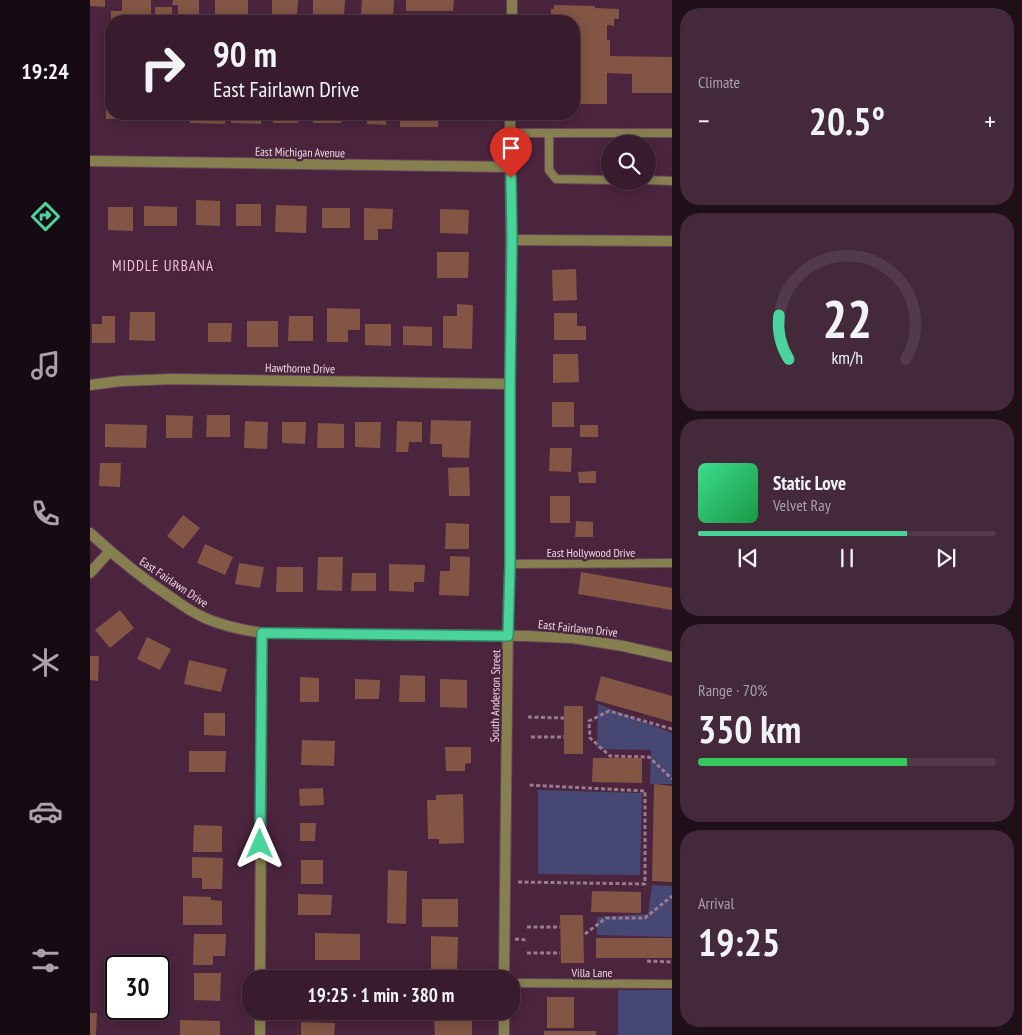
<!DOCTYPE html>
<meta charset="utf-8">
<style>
:root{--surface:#381c2e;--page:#43293a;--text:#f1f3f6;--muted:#aba1aa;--line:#523a4a;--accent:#4ad49c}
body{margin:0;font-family:"PT Sans Narrow",sans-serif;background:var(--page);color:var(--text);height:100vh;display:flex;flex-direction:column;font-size:19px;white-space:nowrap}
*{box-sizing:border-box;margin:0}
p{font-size:16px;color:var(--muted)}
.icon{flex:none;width:28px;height:28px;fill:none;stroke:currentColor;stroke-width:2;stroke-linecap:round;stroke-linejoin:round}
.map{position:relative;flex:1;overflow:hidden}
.panel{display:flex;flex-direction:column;gap:8px;padding:8px;background:#1f0f19;width:350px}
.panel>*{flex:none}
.banner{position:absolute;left:15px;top:15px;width:475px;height:105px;border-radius:20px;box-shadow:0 2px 12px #0003,0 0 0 1px var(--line);background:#381c2e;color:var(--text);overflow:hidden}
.fabs{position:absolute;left:511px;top:135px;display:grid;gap:10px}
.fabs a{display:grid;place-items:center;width:55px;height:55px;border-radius:50%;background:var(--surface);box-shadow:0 2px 12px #0003,0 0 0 1px var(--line);font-size:25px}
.speed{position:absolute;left:15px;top:955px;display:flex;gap:10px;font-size:25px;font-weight:700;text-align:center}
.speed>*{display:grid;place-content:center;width:65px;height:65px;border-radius:50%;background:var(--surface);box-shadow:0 2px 12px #0003,0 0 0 1px var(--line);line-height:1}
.speed .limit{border:2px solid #111;border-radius:8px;background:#fff;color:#111}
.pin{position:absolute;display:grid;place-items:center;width:42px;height:42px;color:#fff;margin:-51px -21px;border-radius:50% 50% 50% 0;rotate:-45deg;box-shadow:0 0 5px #0007}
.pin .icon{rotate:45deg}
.me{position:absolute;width:55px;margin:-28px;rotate:0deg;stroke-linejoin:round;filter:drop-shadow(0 0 4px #0008)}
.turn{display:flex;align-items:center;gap:18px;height:105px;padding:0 25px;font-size:22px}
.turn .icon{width:65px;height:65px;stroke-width:2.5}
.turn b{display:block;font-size:35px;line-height:42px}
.big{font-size:38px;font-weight:700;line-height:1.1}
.panel .card{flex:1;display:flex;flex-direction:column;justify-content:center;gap:8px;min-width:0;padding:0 18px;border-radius:20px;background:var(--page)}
.panel .dial{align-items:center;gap:0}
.dial svg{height:130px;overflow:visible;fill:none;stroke:var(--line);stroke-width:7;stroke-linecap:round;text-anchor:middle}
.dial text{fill:var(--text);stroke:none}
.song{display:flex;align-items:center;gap:15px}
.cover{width:60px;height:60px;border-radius:8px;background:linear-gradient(135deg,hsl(150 70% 55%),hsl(140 70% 35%))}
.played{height:5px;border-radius:2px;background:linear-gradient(90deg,var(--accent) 70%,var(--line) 70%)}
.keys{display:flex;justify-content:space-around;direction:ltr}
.heat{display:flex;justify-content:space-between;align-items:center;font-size:28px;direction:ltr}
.charge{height:8px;border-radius:4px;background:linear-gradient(90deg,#34c759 70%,var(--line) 0)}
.trip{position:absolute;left:152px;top:970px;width:278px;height:50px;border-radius:20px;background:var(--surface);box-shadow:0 2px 12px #0003,0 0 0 1px var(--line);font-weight:700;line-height:50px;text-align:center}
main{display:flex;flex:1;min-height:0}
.menu{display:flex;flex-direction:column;width:90px;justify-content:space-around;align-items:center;background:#160b12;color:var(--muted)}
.menu .icon{width:35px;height:35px}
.menu .active{color:var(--accent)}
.menu b{font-size:22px;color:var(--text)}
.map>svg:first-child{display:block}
.green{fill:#474773}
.building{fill:#825544}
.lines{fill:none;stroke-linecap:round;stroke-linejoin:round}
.service-casing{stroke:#69455b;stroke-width:10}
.minor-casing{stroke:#69455b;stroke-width:12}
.path{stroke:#9a7a8d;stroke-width:3;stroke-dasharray:4 2.5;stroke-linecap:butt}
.service{stroke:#868051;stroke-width:8}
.minor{stroke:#868051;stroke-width:10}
.route-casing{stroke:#308a65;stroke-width:12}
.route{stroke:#4ad49c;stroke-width:9}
.labels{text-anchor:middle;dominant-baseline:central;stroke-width:5;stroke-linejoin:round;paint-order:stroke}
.street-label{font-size:12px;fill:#f0d7e5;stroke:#4b253d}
.quarter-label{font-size:15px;letter-spacing:1px;fill:#efbfdb;stroke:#4b253d}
</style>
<main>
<nav class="menu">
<b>19:24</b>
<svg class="icon active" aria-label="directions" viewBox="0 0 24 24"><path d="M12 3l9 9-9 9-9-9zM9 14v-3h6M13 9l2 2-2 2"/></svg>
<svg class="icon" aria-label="music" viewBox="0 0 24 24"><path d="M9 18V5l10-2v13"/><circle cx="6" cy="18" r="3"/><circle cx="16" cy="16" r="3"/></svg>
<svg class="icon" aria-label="phone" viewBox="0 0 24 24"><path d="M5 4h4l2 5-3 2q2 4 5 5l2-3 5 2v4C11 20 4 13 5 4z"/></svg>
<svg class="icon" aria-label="climate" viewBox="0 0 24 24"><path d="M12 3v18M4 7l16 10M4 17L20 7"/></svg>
<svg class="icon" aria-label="car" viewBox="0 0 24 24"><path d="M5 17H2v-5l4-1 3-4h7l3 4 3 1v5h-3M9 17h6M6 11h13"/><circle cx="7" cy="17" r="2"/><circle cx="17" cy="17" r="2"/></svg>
<svg class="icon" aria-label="filters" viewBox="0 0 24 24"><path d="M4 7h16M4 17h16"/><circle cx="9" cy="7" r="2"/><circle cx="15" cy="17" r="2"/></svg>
</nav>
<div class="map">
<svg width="582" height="1035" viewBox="0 0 582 1035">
<rect width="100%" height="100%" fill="#4b253d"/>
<!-- green -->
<g class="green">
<polygon points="508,704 582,733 582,784 560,784 561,750 507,749"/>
<polygon points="448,790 552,793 550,875 448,874"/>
<polygon points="562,885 582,886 582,937 507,935 507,917 558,914"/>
<rect x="528" y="990" width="54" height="45"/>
</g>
<!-- building -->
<g class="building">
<polygon points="0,0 15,0 15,7 0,6"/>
<polygon points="32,0 61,0 61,21 21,21 21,11 32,11"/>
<polygon points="83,0 109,0 109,21 88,21 88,5 82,5"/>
<rect x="125" y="0" width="33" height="14"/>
<polygon points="182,0 208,0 207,15 182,14"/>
<polygon points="223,0 255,0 254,16 223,15"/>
<polygon points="272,0 304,0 303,21 261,21 261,16 271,16"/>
<polygon points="316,0 364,0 363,11 316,11"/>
<polygon points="464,5 505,6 505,8 529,9 529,19 524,19 524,26 517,25 517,40 520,40 520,56 582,57 582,93 542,93 542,74 517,73 517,104 484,104 484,21 461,21 461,9 464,9"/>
<rect x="65" y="7" width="17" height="14"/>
<polygon points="16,98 21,98 21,114 43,114 43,119 16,119"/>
<polygon points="58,114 81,114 81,121 57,121"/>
<polygon points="100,114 135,114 135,124 100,123"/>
<polygon points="142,114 171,114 171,124 141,123"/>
<polygon points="184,114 208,114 208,123 183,123"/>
<rect x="223" y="114" width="28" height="9"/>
<polygon points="278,114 296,114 296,125 277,124"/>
<rect x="310" y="114" width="38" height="13"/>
<polygon points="106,200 130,201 130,226 106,225"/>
<rect x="146" y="204" width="25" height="22"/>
<polygon points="186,205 217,206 216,233 185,232"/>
<polygon points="54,206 87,207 87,226 54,226"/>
<polygon points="18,207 43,207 43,231 18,230"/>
<rect x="232" y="208" width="28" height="20"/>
<polygon points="274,208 303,209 302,229 288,229 288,240 274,240"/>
<polygon points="350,209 379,210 378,234 350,233"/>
<polygon points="347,252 379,252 378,278 347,278"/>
<polygon points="486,269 487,300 463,301 462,270"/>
<polygon points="367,304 383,305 382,349 353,348 353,316 367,316"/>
<polygon points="237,308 270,309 270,330 258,330 258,342 237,342"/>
<polygon points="40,312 65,312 65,341 39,340"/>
<polygon points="464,313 487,313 487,326 496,326 496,340 464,340"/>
<polygon points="12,316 25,316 25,343 2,343 2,324 12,324"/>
<polygon points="199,316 223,316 223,341 198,341"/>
<rect x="157" y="321" width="31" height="26"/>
<polygon points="118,323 142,323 141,342 118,342"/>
<polygon points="275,324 301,324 301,346 275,345"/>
<polygon points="313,326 342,327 342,346 313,345"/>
<polygon points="463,354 488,354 489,382 463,383"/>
<rect x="462" y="402" width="22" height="25"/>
<polygon points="76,415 103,416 102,438 76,438"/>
<polygon points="117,415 140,415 140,437 116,437"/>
<polygon points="341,420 381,421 379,458 352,457 352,444 340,444"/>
<polygon points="155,421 178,422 177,449 154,448"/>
<polygon points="307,421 332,422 332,442 319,442 318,452 306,452"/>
<polygon points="192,422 216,422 215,444 192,443"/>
<polygon points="265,422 291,422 290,448 265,447"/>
<polygon points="228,423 254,424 254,448 227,448"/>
<polygon points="15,424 57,425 56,448 15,447"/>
<rect x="490" y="425" width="18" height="12"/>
<polygon points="460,448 482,448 481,472 459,471"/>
<polygon points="10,463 31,463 30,487 9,486"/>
<polygon points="379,467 380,496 359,496 358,468"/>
<polygon points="506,471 506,483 489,483 488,472"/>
<rect x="460" y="496" width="20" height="27"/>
<polygon points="93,515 110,528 93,549 77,536"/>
<polygon points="486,521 503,522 503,537 485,537"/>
<polygon points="356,523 379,524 379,549 355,549"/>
<polygon points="115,544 143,557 135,575 107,563"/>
<polygon points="360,556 380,557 379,596 349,595 350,571 360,571"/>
<polygon points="228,557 253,557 252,591 227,590"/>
<polygon points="149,563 174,567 170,588 145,584"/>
<polygon points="299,564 335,565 334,582 324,582 324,592 299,591"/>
<polygon points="187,567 213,567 213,592 186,592"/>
<polygon points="491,572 582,588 582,610 488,594"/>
<polygon points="262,573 286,573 286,591 261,591"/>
<polygon points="30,610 44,628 20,648 5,630"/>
<polygon points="57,637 81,649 70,670 47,659"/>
<polygon points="0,656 9,656 8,681 0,680"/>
<polygon points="99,660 137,669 131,692 94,684"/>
<polygon points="310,675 335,676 335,702 309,702"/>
<polygon points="511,676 582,696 582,722 505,700"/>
<polygon points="210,677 229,678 229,702 210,702"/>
<polygon points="265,679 290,680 289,699 265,699"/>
<polygon points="350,679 377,680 377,708 350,707"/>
<rect x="474" y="706" width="19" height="48"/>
<polygon points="114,713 135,713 135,736 114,735"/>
<polygon points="212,740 245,741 244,766 211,765"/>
<polygon points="355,747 381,747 381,763 375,764 375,771 356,771"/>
<polygon points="99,751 136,751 135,772 99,772"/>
<polygon points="503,758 552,758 552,783 502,782"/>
<polygon points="564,784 582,786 582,882 562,881"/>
<polygon points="233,788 234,805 210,806 209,789"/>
<polygon points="373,794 374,843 349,844 349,839 338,839 337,800 346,800 346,795"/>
<polygon points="210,823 226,823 225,841 210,841"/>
<polygon points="104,825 132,826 132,852 103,852"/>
<polygon points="102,857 133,858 132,889 112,889 112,878 102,878"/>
<rect x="211" y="860" width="22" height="24"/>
<polygon points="298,870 317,871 316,924 297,923"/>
<polygon points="502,891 551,892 551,913 501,912"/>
<polygon points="208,894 242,895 241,915 208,915"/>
<polygon points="93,896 121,897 121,900 132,901 132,925 93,925"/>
<rect x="332" y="899" width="36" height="28"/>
<polygon points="470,915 493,915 494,963 471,963"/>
<polygon points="225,933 270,934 270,960 225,960"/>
<polygon points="104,934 136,934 135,956 123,956 123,965 103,965"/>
<polygon points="341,936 368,937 367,970 341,969"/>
<rect x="506" y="938" width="76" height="20"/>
<polygon points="104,973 131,973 130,1001 104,1000"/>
<rect x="457" y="997" width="27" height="31"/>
<polygon points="0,1013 7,1013 6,1035 0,1035"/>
<polygon points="382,1016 382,1035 345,1035 344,1017"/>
<polygon points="90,1020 130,1021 130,1035 90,1035"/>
<polygon points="211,1022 245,1023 244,1035 211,1035"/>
<rect x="454" y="1031" width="52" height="4"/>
</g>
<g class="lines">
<defs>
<g id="service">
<polyline points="420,133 582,133"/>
<polyline points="459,133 459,170 466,179 520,180"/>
<polyline points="558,180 582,181"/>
<polyline points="420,564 582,563"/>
<polyline points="421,983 582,984"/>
</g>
<g id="minor">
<polyline points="422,0 422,21"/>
<polyline points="0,161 420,167"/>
<polyline points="421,240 582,241"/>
<polyline points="0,385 31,381 83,379 420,384"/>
<path d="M0,533c26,24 53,46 82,65 11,8 22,15 33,20 18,8 38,12 57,15l266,3 45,2 50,8 49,11"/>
<polyline points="0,573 20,551"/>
<polyline points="170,979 172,633"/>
<polyline points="414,979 418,616 420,564 420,384 421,240 420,114"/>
<polyline points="414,1011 414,1035"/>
<polyline points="170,1035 170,1011"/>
</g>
</defs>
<!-- service casing -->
<use href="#service" class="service-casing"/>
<!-- minor casing -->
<use href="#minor" class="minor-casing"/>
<!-- path -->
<g class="path">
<polyline points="438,717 474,718"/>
<polyline points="582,729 519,711 499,721 500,738 520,756 559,757 582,779"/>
<polyline points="441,737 474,737"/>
<polyline points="428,882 555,884 555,791 438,785"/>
<polyline points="437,927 470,927"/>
<polyline points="495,934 516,918 555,918 582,896"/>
<polyline points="425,939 437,940"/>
<polyline points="437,953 470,953"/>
<polyline points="557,961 582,962"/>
</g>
<!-- service -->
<use href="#service" class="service"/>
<!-- minor -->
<use href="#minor" class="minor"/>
</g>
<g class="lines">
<defs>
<polyline id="route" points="170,844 172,633 418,636 420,564 420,384 422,240 421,178"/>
</defs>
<!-- route casing -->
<use href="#route" class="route-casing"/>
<!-- route -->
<use href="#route" class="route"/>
</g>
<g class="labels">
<!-- street labels -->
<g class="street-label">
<text transform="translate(210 152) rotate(1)">East Michigan Avenue</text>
<text transform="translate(210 368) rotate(1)">Hawthorne Drive</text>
<text x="501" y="552">East Hollywood Drive</text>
<text transform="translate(84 582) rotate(34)">East Fairlawn Drive</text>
<text transform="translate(488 628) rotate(6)">East Fairlawn Drive</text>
<text transform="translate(405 696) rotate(-89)">South Anderson Street</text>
<text x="502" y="972">Villa Lane</text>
</g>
<!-- quarter labels -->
<g class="quarter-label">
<text x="73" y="265">MIDDLE URBANA</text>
</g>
</g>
</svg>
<div class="fabs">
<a><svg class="icon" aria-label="search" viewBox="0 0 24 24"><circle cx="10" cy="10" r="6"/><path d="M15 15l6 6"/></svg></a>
</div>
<div class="speed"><div class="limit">30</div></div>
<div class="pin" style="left:421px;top:178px;background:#d93025"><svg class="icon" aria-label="arrive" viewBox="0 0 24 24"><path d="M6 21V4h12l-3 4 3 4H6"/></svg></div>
<svg class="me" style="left:170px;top:844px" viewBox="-20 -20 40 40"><path d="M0-17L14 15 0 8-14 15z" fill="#4ad49c" stroke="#fff" stroke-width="4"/></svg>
<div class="trip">19:25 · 1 min · 380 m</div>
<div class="banner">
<div class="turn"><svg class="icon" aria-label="right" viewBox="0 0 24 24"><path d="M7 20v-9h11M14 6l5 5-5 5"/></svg><div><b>90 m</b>East Fairlawn Drive</div></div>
</div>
</div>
<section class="panel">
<div class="card"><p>Climate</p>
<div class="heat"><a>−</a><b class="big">20.5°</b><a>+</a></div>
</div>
<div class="card dial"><svg viewBox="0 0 100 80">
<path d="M14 69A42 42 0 1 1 86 69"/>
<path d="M14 69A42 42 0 0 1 8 42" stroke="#4ad49c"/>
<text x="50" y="56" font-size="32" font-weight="700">22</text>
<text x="50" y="72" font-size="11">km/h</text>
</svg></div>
<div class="card">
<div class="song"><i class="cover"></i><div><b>Static Love</b><p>Velvet Ray</p></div></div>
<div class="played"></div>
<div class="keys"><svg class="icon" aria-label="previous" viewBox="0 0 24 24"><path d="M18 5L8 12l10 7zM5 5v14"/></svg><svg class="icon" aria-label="pause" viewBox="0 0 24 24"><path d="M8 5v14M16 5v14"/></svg><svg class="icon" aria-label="next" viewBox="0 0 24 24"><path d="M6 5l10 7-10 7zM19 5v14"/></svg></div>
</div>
<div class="card"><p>Range · 70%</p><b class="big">350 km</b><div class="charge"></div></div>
<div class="card"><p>Arrival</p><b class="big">19:25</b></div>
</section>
</main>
